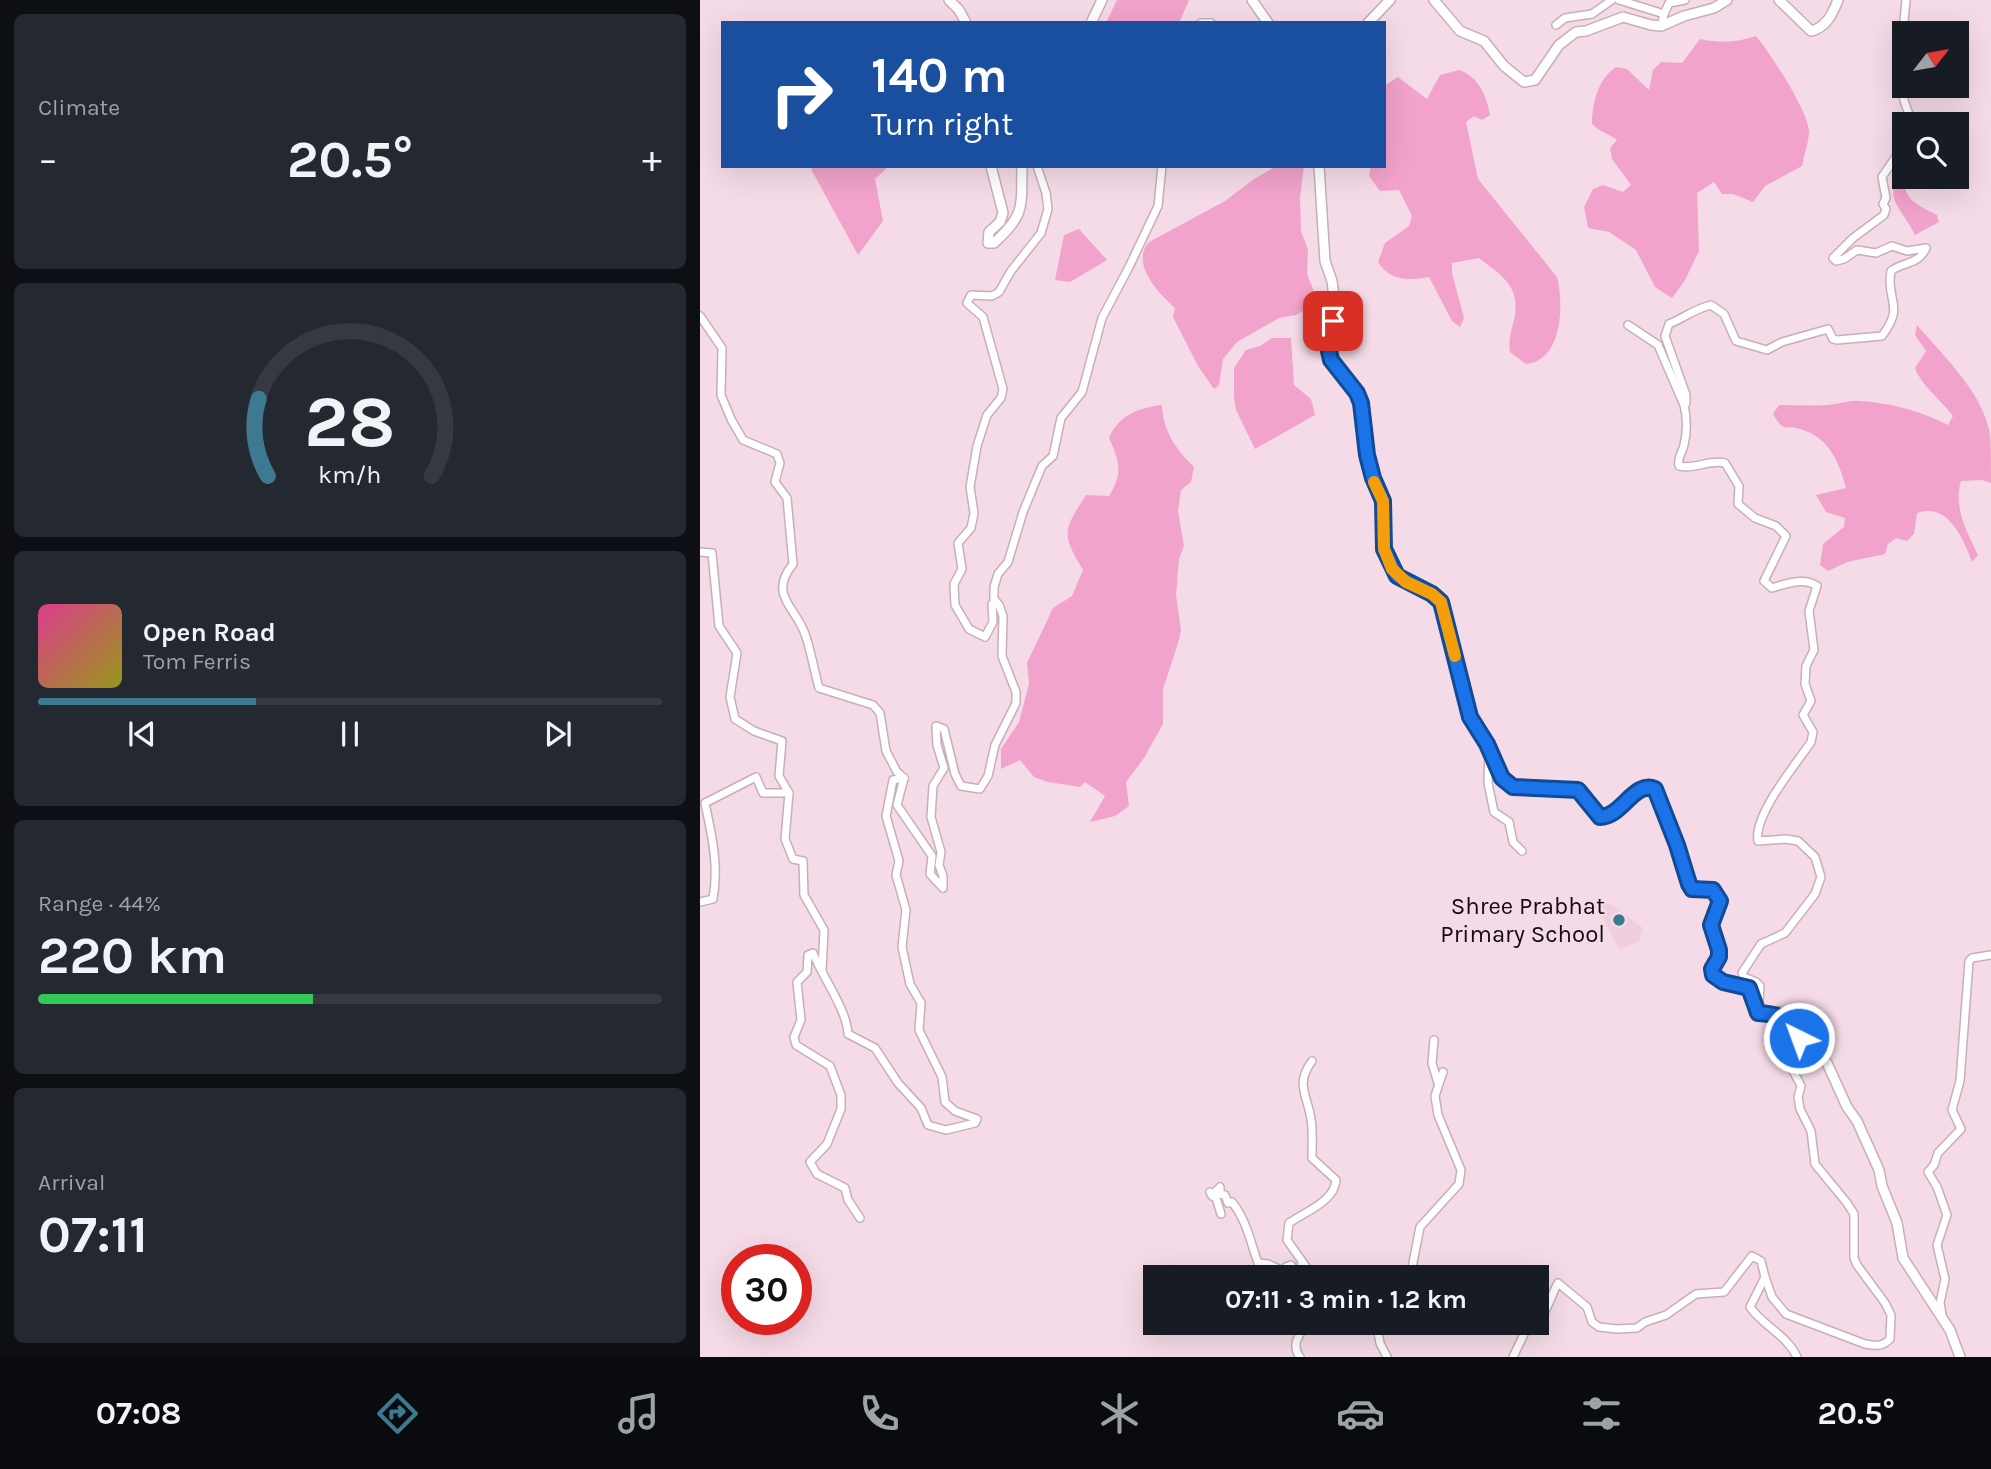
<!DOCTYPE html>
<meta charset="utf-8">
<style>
:root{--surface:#171b24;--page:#242831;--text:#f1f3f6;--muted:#9ea1a6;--line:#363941;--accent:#3d7a91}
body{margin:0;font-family:Karla,sans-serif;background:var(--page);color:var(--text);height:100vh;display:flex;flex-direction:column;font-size:26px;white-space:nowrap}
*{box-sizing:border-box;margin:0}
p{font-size:23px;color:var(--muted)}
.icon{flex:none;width:38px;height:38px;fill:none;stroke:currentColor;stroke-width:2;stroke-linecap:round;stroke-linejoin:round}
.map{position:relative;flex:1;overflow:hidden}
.drawer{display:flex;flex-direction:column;gap:14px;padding:14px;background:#0d0f14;width:700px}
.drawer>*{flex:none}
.top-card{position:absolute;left:21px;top:21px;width:665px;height:147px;border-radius:0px;box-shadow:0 7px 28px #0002;background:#1a4fa0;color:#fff;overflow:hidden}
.needle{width:46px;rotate:59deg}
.tools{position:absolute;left:1192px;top:21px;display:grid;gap:14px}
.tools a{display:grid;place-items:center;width:77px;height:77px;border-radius:0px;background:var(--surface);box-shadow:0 7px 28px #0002;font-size:35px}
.speed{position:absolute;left:21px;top:1244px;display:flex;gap:14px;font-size:35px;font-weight:700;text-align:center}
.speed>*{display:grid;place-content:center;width:91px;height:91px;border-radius:50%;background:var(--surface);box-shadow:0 7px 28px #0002;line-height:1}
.speed .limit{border:10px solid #d22;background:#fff;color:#111}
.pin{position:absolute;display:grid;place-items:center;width:60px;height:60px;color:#fff;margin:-30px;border-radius:14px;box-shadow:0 4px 10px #0006}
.me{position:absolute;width:77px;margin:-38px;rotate:318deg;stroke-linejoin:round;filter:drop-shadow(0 0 5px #0008)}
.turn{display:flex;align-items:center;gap:24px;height:147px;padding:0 35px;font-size:32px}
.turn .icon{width:91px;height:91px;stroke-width:2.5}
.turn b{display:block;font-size:49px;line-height:60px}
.big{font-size:52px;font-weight:700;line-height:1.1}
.drawer .card{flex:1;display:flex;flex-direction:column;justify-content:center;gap:10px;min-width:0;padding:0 24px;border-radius:10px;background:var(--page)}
.drawer .dial{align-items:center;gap:0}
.dial svg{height:182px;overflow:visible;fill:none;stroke:var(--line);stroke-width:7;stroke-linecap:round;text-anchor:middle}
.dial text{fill:var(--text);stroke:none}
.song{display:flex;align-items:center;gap:21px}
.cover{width:84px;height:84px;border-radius:10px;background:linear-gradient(135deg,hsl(330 70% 55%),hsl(60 70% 35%))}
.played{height:7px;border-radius:4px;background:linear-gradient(90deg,var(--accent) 35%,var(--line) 35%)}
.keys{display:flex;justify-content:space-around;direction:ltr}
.heat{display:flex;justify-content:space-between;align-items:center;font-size:38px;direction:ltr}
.charge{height:10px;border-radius:5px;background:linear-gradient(90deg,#34c759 44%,var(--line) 0)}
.trip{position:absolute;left:443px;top:1265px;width:406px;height:70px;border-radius:0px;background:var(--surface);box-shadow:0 7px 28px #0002;font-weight:700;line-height:70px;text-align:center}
.dock{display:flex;height:112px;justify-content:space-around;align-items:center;background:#090b0e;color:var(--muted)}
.dock .icon{width:49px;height:49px}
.dock .active{color:var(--accent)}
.dock b{font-size:32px;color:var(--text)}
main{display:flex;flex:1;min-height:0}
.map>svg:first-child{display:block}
.built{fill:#f0cede}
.green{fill:#f2a3cb}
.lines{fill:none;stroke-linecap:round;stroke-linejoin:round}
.minor-casing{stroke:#c8aeba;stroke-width:10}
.major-casing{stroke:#c8aeba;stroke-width:12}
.minor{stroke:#fff;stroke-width:7}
.major{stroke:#fff;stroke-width:9}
.route-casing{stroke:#114b97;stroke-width:18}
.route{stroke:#1a73e8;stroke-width:12}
.slow{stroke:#f59e0b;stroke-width:12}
.poi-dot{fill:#3d7a91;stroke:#f5dbe7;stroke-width:2.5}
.labels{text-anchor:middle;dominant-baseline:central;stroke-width:5;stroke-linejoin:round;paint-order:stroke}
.poi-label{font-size:24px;fill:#140c10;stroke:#f5dbe7;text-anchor:end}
</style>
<main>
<section class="drawer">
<div class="card"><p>Climate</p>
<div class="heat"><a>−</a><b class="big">20.5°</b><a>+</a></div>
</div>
<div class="card dial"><svg viewBox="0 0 100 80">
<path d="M14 69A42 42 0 1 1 86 69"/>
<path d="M14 69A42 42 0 0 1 10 35" stroke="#3d7a91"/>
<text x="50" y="56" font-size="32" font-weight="700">28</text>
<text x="50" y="72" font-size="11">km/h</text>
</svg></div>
<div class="card">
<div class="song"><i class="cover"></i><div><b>Open Road</b><p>Tom Ferris</p></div></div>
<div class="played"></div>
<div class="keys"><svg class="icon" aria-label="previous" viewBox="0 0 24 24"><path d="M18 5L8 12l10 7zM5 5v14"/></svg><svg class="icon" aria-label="pause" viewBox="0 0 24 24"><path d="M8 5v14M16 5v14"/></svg><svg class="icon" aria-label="next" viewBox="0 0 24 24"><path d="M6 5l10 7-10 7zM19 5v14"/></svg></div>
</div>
<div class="card"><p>Range · 44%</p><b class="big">220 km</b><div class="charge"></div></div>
<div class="card"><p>Arrival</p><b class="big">07:11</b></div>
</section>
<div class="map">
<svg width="1291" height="1357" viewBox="0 0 1291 1357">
<rect width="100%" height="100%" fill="#f5dbe7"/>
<!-- built -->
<polygon class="built" points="909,903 943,928 939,942 919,950 901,913 903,905"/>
<!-- green -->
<g class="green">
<polygon points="417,0 489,0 479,23 406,23"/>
<path d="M1056,36c14,17 54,77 53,97 -1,11 -5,23 -7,33l-37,20 -12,16 -20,-8h-11l-8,-12 -17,11 2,58 -14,29 -13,18 -17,-11 -19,-37 -27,-18 -21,-4 -4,-21 9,-18 10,-4 20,7 8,-7 -19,-26 -2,-11 7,-8c-9,-7 -17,-8 -25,-16 0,-21 6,-45 24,-57l11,2 22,21 4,-20 8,-8 21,1 18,-24c20,4 36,4 56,-3z"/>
<path d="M759,70c19,6 28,26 31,45l-8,5 -8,-4 -8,6 12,57 79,98c7,26 6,84 -31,87l-16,-12c-2,-11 1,-21 4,-32 7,-34 -11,-43 -35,-62l-27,5v10l12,45 -4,9 -8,-6 -23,-44c-20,4 -39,4 -51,-15l7,-19 24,-17 3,-10 -13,-26 -19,1 -11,-15 2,-10h13v-80l14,-9 29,22 13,-24z"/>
<path d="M1200,165c6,10 3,15 6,26 3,11 21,19 31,24l2,7 -24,13c-16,-32 -31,-32 -15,-70z"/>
<polygon points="116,166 189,166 175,179 183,221 158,255 111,169"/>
<path d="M577,166h27l-4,32 1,33 7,19 -1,24 11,28 -22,13 -17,3 -42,24 -14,17 -4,26 -5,4 -16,-23 -25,-49 2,-9c-17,-15 -45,-45 -26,-66l76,-41 29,-22z"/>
<polygon points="379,229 407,260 370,282 355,280 364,235"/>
<path d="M1217,325c27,32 65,66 73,109 1,15 1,33 1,49l-9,-3 -21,1c-8,26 6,51 17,74l-6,7c-9,-24 -24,-60 -55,-49l-3,21 -7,7 -11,-3 -8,6 -3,10 -38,8 -19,9 -8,-6 3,-21 21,-17 1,-9 -19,-6 -10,-17 30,-7c-7,-26 -17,-51 -46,-59 -16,-5 -15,5 -27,-15l6,-9c16,0 33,1 49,0 11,-1 22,-5 33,-4 33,3 57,9 87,24l5,-9c-12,-16 -32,-31 -38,-48l11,-17 -11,-16z"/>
<polygon points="572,338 591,338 594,385 611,399 615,415 555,449 536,410 534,397 534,368 546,350 560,346"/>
<path d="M462,405c1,27 14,44 32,62l-3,15 -10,8 -3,21 6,35 -5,13 -3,36 5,35 -3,13 -15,46v35l-19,34 -18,24 3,24 -14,10 -25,6 15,-26 -20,-14 -5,5 -32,-5 -14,-5 -14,-17 -19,9v-20l18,-27 10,-38 -2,-21 26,-55 19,-12 11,-26c-22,-37 -20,-39 3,-75l23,1c14,-23 11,-34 0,-58 10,-23 29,-30 53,-33z"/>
</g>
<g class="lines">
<defs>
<g id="minor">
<polyline points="919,0 964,14"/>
<polyline points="1206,0 1204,21 1207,33"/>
<polyline points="501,23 511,23"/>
<polyline points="856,25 865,18 892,14 912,0"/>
<polyline points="961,26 964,14 969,3 985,0"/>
<path d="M1204,62c-9,22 1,42 9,62"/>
<path d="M0,316l22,32 -1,47 10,24 12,21 34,14 3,9 -5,19 12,16 6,66c-25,31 2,42 12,70 6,17 9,36 14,54l54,17 7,8 6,38 11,21 7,6"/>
<path d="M928,325l30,20 26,60c3,12 3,28 0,40 -2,9 -7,12 -5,21 16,4 30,-7 46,-3l14,23 -1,18 17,14 21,8 10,10 -22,45 8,7c14,-4 31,-11 45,-2l-8,25 5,39 -8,16 -1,18 6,17 -8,14 10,17 -2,10c-14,21 -58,73 -53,99l28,-2 12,2 17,16 6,20 -6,17 -30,39 -24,11 -19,29 2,4 12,5 4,4 -1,14 -3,9"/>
<path d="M986,403v-8l-21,-59 4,-12c15,-6 25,-15 42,-19l13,9 12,27 31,9 15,-8 46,-13 5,10 4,1 45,-4c24,-32 3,-35 9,-65 11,-9 28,-6 35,-23l-19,3 -15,-5 -16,7 -19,-3 -13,9 -8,2 -3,-3 20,-20 31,-23 2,-6 -3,-5 3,-6 -4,-21 13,-19 9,-5"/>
<polyline points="0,552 12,553 19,626 37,653 30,697 35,719 54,731 82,741 79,776 89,793 85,839 93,859 103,861 104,895 124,930 122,971"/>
<polyline points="299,605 294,599 294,587 298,574 308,562 323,512 342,466 353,456 361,418 382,392 402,318 429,267 458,206 462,166"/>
<polyline points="789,750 788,783 794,812 809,822 813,842 822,851"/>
<polyline points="204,778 197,805 232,856 230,874 243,888 243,876 239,865 241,852 231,817 233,786 244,768 237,745 236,726 244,729 255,774 261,786 280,789 288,776 295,745 316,703 316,692 302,656 303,616 299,605 292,604 293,622 285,637 269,629 255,605 254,584 262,569 258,543 271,528 274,513 270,487 277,446 287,415 301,398 303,389 283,317 267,303 271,295 292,296 299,292 311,271 341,233 348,209 346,193 337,166"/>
<path d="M0,902l13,-3c6,-34 -1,-62 -8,-96l51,-26 7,16h26"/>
<polyline points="734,1040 732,1063 738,1083"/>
<path d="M612,1061c-17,23 -5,33 -1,58 2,12 1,26 1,39l24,22c-1,21 -31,32 -47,43l-2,17 27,38"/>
<polyline points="517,1190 516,1198 521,1214"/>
<path d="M510,1192l2,4 8,-9v7l5,1 3,8 4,-1c15,19 18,39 26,61l10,1 17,8 1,-5 5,-2 5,8 4,2 2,-13"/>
<path d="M160,1218l-12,-18 -3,-12 -28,-14 -7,-12 17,-18 14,-35v-14l-11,-29 -34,-21 -2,-8 7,-17 -4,-38 10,-10 1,-17 5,-2c10,25 34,57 35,81l27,14 23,35 23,25 7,17 18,5 29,-7 2,-4 -22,-8 -10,-9 -3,-25 -23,-47 2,-27 -11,-19 -8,-37 4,-37 -10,-35 3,-14 -13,-45 7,-36 11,-2"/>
<path d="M1065,1277l7,20 14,17 79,30c11,2 17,3 25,-5l1,-24 -6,-12 -28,-38 -3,-7v-44l-7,-11 -32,-39 -4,-33 -11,-22 -2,-12 3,-11 -12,-23v-10l10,-15v-6l-9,-11 -14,-7"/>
<polyline points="710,1278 720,1227 759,1184 761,1170 738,1115 735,1096 743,1072"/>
<polyline points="1242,1315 1240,1303 1245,1279 1237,1245 1247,1215 1237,1187 1228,1172 1234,1165 1238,1153 1261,1129 1252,1110 1260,1081 1269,961 1272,958 1291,955"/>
<path d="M836,1322c11,-8 15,-27 22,-39l29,24 5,15 7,5 18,2 20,-1 8,-6 21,-7 30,-21 28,-2 28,-36 9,5 4,16 -15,30c13,19 37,28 47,50"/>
<polyline points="676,1323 680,1343 687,1357"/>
<polyline points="692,1323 696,1325 701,1323"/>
<path d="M600,1357c-10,-12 0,-24 8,-34"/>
<polyline points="813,1357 826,1330 835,1323"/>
</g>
<g id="major">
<polyline points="249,0 259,10 266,23"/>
<polyline points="552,0 568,23"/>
<polyline points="734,0 760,31 784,41 804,66 824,82 835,80 859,45 876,32 886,31 923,17 951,25 961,26 984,16 1014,8 1027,0"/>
<path d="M1079,0l32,31c15,-3 22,-18 27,-31"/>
<polyline points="391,23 402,0"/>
<polyline points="668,23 690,0"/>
<path d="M291,166l12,47 -3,9 -11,10 -1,11h6c32,-29 27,-36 28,-77"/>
<path d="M619,166l6,95 7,20 3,25 -6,45 2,9 26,33 4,10 6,52 6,23 10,23 1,48 13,26 35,19 9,8 4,9 16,78 9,28 17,27 15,34 11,9 65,3 22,27c22,0 35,-37 55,-28l34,95 3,5 21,1 7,11 -9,24 8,25v7l-7,12 1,6 10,7 26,6 9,25 23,-1 20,8 10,24 16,19 20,44 10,14 22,49 3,16 15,37 6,35 47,72 10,27"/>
</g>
</defs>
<!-- minor casing -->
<use href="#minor" class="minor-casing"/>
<!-- major casing -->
<use href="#major" class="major-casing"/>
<!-- minor -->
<use href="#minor" class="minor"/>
<!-- major -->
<use href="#major" class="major"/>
</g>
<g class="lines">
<defs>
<path id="route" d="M633,321l-4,30 2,9 26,33 4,10 6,52 6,23 10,23 1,48 13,27 35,18 9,8 29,115 17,27 15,34 11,9 65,3 22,27c22,0 34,-37 55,-28l22,56 12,39 3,5 21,1 7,11 -9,24 8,25v7l-7,12 1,6 10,7 26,6 9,25c15,1 26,3 39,14l2,11"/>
</defs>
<!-- route casing -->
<use href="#route" class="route-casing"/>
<!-- route -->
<use href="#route" class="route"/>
<!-- slow -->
<polyline class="slow" points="674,482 683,501 684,549 692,569 706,582 732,594 741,602 755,656"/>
</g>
<!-- markers -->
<circle class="poi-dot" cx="919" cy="920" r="7"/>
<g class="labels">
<!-- poi labels -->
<g class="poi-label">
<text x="905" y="906">Shree Prabhat<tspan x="905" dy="28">Primary School</tspan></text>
</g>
</g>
</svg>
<div class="tools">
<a><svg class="needle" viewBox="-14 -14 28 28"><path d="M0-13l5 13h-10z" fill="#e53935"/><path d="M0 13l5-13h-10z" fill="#9ea1a6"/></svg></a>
<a><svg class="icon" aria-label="search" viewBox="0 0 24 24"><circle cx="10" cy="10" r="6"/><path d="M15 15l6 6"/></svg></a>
</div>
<div class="speed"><div class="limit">30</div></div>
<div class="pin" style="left:633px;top:321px;background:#d93025"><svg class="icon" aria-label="arrive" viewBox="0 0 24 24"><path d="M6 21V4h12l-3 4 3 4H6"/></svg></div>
<svg class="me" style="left:1099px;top:1038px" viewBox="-20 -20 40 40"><circle r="17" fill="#1a73e8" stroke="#fff" stroke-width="3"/><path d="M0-11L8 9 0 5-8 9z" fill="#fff"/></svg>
<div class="trip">07:11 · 3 min · 1.2 km</div>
<div class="top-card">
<div class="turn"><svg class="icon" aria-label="right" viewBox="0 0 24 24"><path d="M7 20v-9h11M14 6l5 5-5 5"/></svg><div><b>140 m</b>Turn right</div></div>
</div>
</div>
</main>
<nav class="dock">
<b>07:08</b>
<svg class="icon active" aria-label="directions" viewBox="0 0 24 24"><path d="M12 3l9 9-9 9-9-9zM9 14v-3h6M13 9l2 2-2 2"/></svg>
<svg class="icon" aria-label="music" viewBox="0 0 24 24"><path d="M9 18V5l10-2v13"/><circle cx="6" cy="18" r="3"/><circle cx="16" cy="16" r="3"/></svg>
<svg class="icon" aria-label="phone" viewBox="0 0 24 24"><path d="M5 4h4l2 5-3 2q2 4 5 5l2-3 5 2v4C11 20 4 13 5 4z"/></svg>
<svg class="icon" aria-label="climate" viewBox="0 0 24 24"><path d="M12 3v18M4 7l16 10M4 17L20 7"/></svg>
<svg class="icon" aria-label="car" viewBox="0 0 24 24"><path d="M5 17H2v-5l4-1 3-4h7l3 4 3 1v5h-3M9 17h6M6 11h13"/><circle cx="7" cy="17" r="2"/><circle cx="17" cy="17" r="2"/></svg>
<svg class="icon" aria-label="filters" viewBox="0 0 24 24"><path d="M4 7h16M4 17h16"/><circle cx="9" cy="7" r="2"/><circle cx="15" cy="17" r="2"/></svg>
<b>20.5°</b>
</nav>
